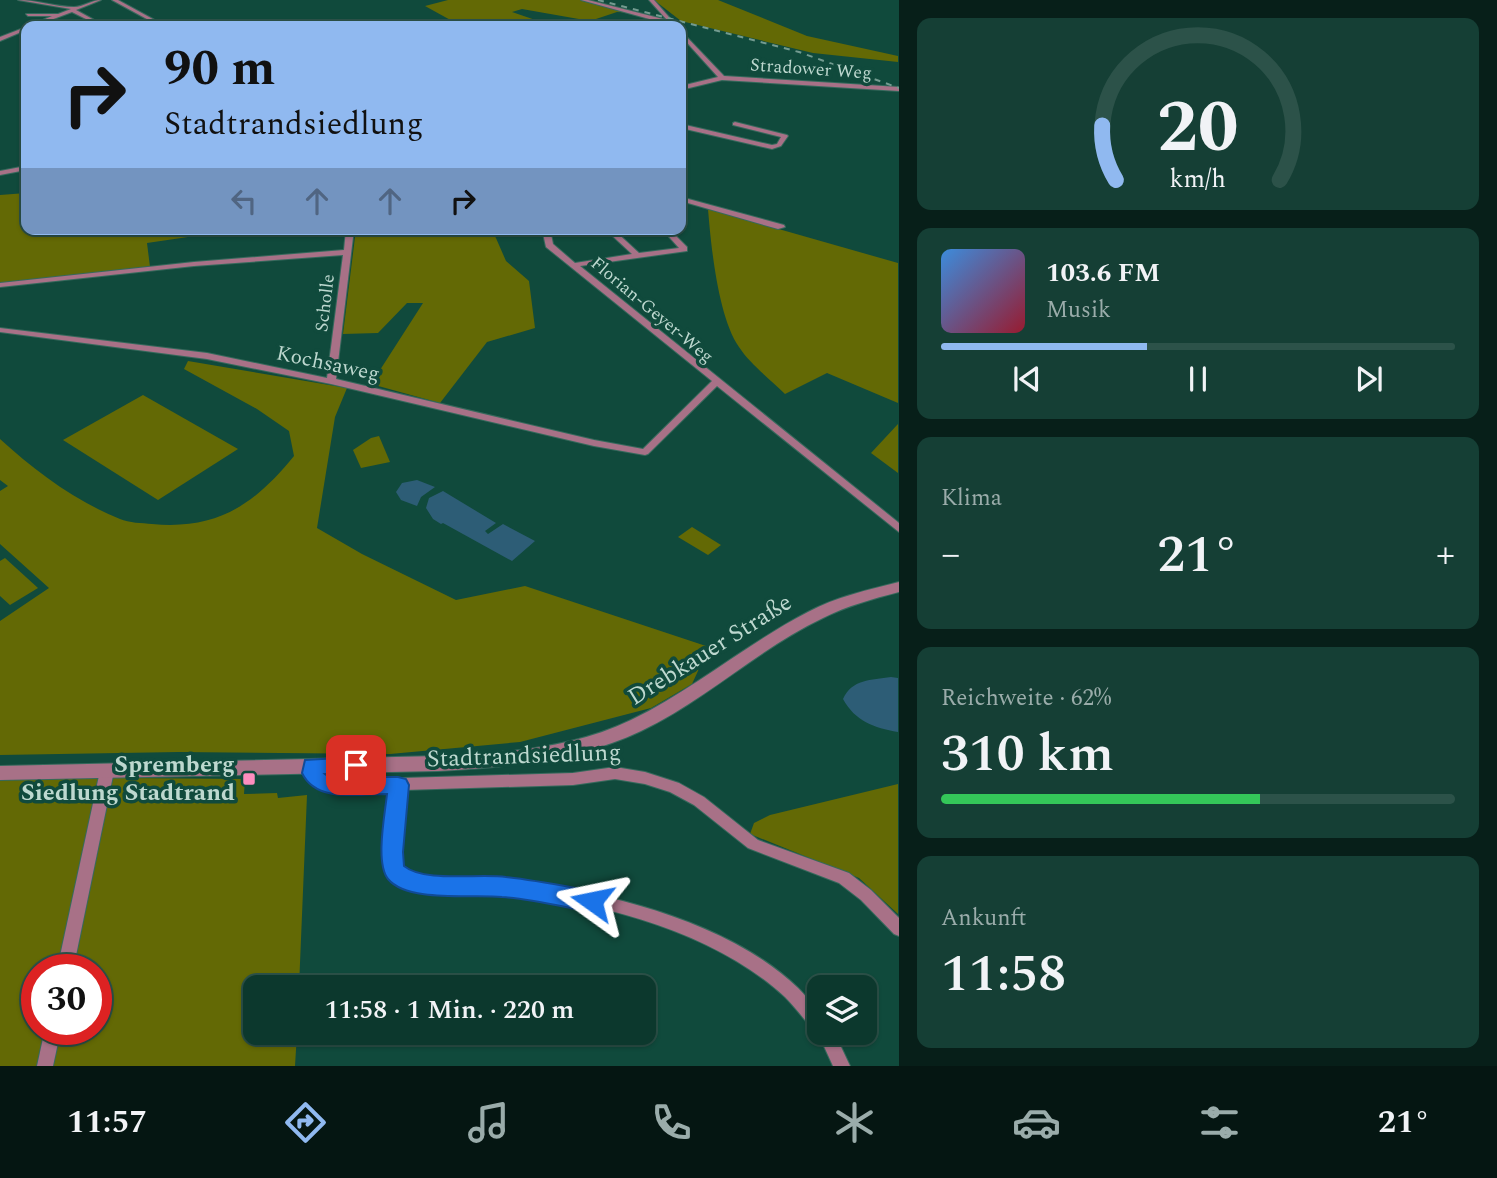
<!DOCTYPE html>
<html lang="de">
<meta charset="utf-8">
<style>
:root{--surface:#0c382d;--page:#153f35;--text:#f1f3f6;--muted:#9aacaa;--line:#2c5249;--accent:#90b9f0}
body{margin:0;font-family:Spectral,serif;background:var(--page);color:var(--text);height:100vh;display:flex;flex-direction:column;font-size:26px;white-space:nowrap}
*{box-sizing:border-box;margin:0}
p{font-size:23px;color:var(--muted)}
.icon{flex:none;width:38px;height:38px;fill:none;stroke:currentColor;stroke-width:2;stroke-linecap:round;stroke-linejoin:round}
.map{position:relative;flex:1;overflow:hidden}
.panel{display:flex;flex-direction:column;gap:18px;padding:18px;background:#071f19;width:598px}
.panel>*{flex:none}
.top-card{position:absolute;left:21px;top:21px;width:665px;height:214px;border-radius:14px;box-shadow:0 2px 5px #0004,0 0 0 2px var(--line);background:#90b9f0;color:#111;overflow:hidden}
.fabs{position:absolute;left:807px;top:975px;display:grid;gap:14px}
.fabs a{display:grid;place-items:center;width:70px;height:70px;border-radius:14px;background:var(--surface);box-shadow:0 2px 5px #0004,0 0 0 2px var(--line);font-size:35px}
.speed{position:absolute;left:21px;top:954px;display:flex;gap:14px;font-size:35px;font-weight:700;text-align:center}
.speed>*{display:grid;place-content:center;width:91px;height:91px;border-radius:50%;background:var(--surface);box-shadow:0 2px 5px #0004,0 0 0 2px var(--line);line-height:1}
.speed .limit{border:10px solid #d22;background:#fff;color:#111}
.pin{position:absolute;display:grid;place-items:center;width:60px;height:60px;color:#fff;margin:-30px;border-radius:14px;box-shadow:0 4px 10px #0006}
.me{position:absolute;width:77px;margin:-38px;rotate:282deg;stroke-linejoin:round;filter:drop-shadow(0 0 5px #0008)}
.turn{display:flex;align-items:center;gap:24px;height:147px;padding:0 28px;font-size:32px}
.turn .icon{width:91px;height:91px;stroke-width:2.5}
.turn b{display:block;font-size:49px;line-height:60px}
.lanes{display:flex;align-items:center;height:66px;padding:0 28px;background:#0003;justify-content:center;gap:35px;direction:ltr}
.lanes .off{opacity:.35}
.big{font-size:52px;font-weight:600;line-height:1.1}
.panel .widget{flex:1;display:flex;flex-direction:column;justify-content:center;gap:10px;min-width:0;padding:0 24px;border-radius:14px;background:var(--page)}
.panel .dial{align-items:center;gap:0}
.dial svg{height:182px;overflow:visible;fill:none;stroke:var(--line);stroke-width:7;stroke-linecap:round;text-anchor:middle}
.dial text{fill:var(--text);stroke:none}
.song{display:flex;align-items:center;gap:21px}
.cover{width:84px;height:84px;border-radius:10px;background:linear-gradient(135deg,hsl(210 70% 55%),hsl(350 70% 35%))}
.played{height:7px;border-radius:4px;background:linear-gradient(90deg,var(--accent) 40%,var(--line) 40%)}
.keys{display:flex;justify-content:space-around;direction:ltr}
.heat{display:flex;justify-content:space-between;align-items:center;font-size:38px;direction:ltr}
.charge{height:10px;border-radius:5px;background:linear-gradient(90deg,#34c759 62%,var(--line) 0)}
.trip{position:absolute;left:243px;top:975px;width:413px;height:70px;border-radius:14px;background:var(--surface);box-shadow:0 2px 5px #0004,0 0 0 2px var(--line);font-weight:600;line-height:70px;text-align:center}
.tab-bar{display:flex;height:112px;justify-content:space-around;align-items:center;background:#051612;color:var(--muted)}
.tab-bar .icon{width:49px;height:49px}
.tab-bar .current{color:var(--accent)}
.tab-bar b{font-size:32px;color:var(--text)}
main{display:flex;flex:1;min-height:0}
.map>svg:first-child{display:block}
.green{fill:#636905;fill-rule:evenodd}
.water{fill:#2d5d76}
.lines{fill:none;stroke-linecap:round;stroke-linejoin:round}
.minor-casing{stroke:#36695c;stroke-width:2}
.tertiary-casing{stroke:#36695c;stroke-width:2}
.minor{fill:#a87187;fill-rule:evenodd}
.tertiary{fill:#a87187;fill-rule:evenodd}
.rail{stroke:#739b90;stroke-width:2;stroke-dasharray:6 6;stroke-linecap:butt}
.route{fill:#1a73e8;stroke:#114b97;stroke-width:2}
.poi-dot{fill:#fd8ebf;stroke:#104a3c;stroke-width:2.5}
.labels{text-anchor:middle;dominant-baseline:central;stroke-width:7;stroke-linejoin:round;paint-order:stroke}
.far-street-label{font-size:18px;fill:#bdd8cf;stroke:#104a3c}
.street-label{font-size:21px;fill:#bdd8cf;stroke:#104a3c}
.near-street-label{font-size:24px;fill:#bdd8cf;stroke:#104a3c}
.near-poi-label{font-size:24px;font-weight:bold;fill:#bdd8cf;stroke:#104a3c;text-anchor:end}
</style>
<main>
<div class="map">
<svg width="899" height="1066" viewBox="0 0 899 1066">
<rect width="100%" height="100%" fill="#104a3c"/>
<!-- green -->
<g class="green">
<polygon points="448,0 591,0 637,13 617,12 590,21 522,9 512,12 553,26 461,26 465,24 454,22 425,6"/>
<polygon points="654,0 718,0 807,36 898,56 898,62 813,53 681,21"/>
<polygon points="26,193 26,229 205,229 188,237 147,243 150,267 0,284 0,195"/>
<path d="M708,209l190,54v140l-71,-30 -42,21c-15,-15 -35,-30 -46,-47 -21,-30 -28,-101 -31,-138z"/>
<polygon points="356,229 492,229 506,261 529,281 535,328 487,342 440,403 371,384 423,303 407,303 378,333 343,334"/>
<path d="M188,361l159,27 -12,29 -18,111 45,26 94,46 69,-14 184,61 -17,37 -41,24 -131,34 -130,12 -211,-2 -179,3v-134l49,-33 -49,-44v-53l8,-5 -8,-6v-41c35,32 75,62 120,80 9,4 22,4 32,5 65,6 102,-19 142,-68l-5,-25 -32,-22 -73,-40z"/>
<polygon points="143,395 238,449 158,500 63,440"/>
<polygon points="898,424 898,473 871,453"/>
<polygon points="379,436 390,462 361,468 353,450 371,438"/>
<polygon points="692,527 721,545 708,555 678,537"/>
<polygon points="5,558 38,588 10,605 0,596 0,561"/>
<path d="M0,777l245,2 -1,15 33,-1 1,5 29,-3 -8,192h-43v45l41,1 -2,33h-295zM37,970h59v59h-59z"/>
<polygon points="898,784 898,914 859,878 750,834 754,823 770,815"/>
</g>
<!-- water -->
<g class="water">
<polygon points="417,480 435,487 421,497 417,506 401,500 396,492 402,483"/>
<polygon points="443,491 496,523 485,531 488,534 503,524 535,541 512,561 443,523 441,524 433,519 426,508 429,498"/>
<path d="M891,677l7,1v54c-24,-4 -43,-11 -55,-33 9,-20 28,-19 48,-22z"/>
</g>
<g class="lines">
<defs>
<g id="minor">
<path d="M18,0c19,0 37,7 56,7 9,0 18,-7 27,-7l-25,10 29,16h-5l-28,-14 -37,14h-6l23,-10h-24l-2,-2h32l13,-5z"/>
<polygon points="112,0 118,0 160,23 156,24"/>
<polygon points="581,0 588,0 667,20 649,0 654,0 675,24 671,25"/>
<polygon points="26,27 26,30 0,41 0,37"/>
<polygon points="681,31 724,76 899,87 899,91 722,80 681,90 681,86 718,77 681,36"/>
<polygon points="735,122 787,135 788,136 781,146 772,149 681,128 681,124 772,145 777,144 781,137 733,125 733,123"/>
<polygon points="26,166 26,170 0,175 0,171"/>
<polygon points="681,197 784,225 785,227 778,229 681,201"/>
<polygon points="346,229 354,229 336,379 594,440 643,449 712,381 546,247 542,229 550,229 553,244 575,263 632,254 605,229 613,229 639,253 679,248 662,229 669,229 687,247 687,251 580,266 899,523 899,532 717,386 648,454 645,455 594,446 331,384 207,359 0,332 0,328 207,353 327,378 343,255 194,266 0,287 0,283 194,262 344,250"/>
<path d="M312,760l5,2c6,13 3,17 20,18l236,-7 42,-6 30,5 34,11 25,14 54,43 91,33 22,17 28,28v18l-5,-2 -33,-34 -22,-17 -91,-35 -54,-43 -24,-13 -25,-8 -30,-5 -42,6 -169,5 -5,62 2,15c31,20 70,9 105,13 93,9 223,41 292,108 7,7 14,16 21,24v20h15l16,34h-17l-16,-35 -4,-1c-9,-11 -18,-23 -28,-33 -72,-66 -186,-96 -282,-104 -41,-4 -77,7 -114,-17l-4,-24 6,-62c-21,1 -95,12 -84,-28z"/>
<polygon points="107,765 112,767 114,771 73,970 57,970 100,771 102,767"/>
<polygon points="45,1029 61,1029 53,1066 37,1066"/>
</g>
<path id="tertiary" d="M899,582v10c-27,7 -52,14 -76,26 -65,31 -117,82 -182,113 -63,30 -133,36 -203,40l-438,9v-14l438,-10c65,-3 133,-7 193,-36 62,-30 115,-76 177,-108 28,-15 59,-22 91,-30z"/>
</defs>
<!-- minor casing -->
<use href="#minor" class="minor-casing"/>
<!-- tertiary casing -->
<use href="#tertiary" class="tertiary-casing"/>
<!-- minor -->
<use href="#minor" class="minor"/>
<!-- tertiary -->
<use href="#tertiary" class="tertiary"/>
<!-- rail -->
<polyline class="rail" points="598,0 799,52 899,88"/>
</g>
<!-- route -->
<path class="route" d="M356,757l7,2 2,6 -2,6 -38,3 4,3h69l8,2 3,6 -6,67 1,14c21,17 75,7 102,11 29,3 58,9 86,14l8,3 3,7 -3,8 -8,3c-29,-5 -60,-13 -90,-15 -30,-3 -94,6 -114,-18 -13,-16 -3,-65 -1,-85 -28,0 -71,9 -85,-21l3,-13z"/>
<!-- markers -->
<rect class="poi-dot" x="242" y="772" width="14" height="14" rx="3.5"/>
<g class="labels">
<!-- far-street labels -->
<g class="far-street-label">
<text transform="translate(811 69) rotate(4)">Stradower Weg</text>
<text transform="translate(325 303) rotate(-83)">Scholle</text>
<text transform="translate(652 310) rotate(40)">Florian-Geyer-Weg</text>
</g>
<!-- street labels -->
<g class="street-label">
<text transform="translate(328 364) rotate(12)">Kochsaweg</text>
</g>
<!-- near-street labels -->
<g class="near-street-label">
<text transform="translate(710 650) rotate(-32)">Drebkauer Straße</text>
<text transform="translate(524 756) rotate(-2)">Stadtrandsiedlung</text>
</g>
<!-- near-poi labels -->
<g class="near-poi-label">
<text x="235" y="765">Spremberg<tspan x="235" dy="28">Siedlung Stadtrand</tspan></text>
</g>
</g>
</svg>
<div class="fabs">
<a><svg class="icon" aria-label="layers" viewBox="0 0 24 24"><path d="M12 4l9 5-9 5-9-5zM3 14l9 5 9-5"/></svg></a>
</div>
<div class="speed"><div class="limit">30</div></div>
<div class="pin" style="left:356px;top:765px;background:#d93025"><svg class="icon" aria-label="arrive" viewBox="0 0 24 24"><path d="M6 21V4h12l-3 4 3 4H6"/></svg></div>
<svg class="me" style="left:592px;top:901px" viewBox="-20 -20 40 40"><path d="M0-17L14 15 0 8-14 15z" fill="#1a73e8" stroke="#fff" stroke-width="4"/></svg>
<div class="trip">11:58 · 1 Min. · 220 m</div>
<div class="top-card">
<div class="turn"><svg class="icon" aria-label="right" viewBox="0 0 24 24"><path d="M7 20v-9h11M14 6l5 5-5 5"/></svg><div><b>90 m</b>Stadtrandsiedlung</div></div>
<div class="lanes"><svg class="icon off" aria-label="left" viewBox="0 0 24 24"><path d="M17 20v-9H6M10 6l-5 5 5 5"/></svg><svg class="icon off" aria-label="ahead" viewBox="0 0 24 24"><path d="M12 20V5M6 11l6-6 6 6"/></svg><svg class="icon off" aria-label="ahead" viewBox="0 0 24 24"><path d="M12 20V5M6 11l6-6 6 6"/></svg><svg class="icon" aria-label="right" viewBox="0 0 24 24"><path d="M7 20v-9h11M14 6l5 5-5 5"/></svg></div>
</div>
</div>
<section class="panel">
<div class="widget dial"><svg viewBox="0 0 100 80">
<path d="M14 69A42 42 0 1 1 86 69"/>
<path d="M14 69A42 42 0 0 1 8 45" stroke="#90b9f0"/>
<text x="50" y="56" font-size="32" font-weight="700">20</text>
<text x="50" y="72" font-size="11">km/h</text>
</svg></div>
<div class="widget">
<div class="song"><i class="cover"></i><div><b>103.6 FM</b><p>Musik</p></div></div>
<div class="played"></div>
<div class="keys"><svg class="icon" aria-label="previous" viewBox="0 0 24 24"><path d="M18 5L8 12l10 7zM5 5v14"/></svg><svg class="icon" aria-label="pause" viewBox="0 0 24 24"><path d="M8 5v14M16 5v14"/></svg><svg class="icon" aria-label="next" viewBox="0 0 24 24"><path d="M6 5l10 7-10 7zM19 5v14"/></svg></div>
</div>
<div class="widget"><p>Klima</p>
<div class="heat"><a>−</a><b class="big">21°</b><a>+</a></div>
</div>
<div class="widget"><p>Reichweite · 62%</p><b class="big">310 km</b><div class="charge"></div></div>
<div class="widget"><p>Ankunft</p><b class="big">11:58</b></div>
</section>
</main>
<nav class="tab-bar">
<b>11:57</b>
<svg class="icon current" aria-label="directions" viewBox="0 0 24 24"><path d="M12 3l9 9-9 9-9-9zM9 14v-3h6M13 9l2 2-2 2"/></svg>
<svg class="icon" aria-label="music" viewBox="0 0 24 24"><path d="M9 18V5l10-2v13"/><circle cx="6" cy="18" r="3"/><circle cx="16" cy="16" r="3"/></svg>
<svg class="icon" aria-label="phone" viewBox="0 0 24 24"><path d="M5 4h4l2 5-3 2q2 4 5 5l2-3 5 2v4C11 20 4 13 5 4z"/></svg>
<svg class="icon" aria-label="climate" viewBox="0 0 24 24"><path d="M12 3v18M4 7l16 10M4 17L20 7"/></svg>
<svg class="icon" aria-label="car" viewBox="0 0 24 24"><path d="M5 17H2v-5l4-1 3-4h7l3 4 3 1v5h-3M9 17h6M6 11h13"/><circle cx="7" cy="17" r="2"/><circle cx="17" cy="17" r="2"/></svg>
<svg class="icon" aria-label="filters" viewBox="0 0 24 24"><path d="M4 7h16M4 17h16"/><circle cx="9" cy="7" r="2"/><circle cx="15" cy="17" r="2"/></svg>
<b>21°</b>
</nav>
